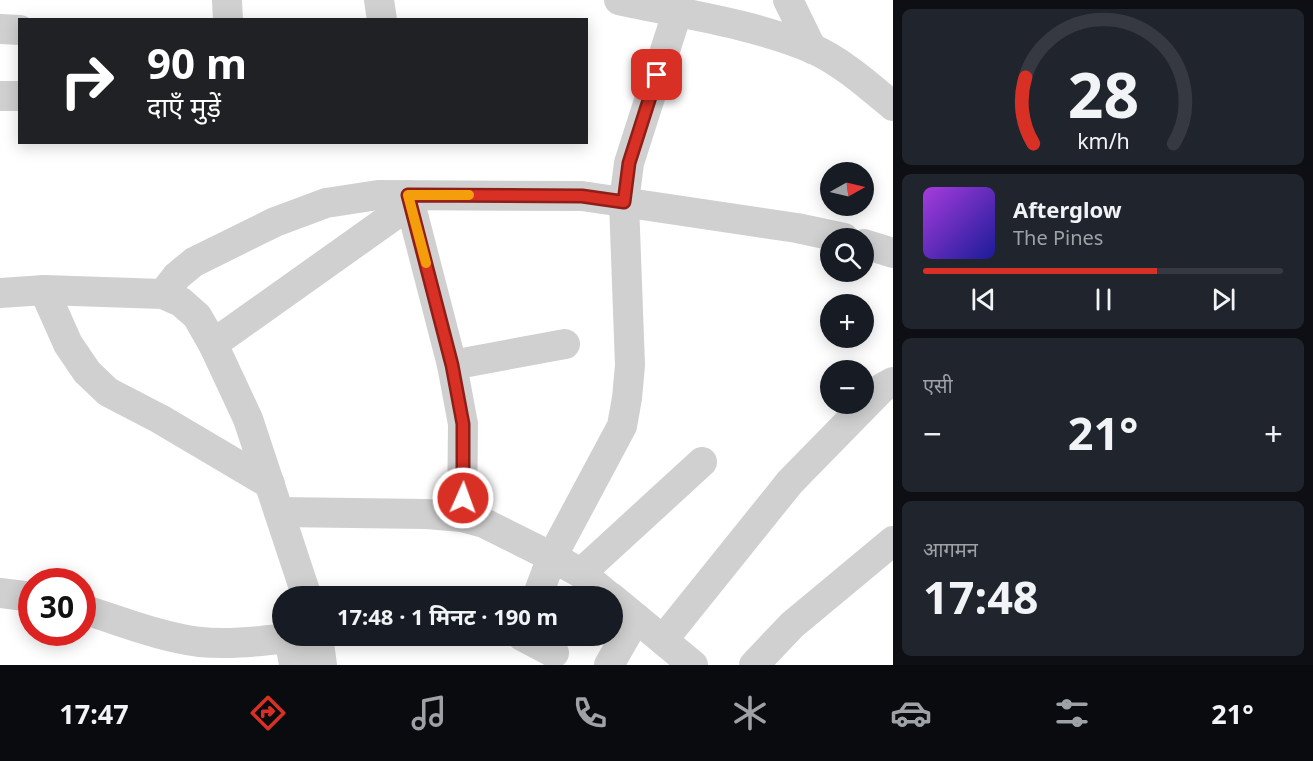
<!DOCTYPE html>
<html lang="hi">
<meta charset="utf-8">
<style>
:root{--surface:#171b24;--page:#20242c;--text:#f1f3f6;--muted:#9ea1a6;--line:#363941;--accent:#d93025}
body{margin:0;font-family:"Noto Sans","Noto Sans Devanagari",sans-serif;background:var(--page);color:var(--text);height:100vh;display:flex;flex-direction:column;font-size:22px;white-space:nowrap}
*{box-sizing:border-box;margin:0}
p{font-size:20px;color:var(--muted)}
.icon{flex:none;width:33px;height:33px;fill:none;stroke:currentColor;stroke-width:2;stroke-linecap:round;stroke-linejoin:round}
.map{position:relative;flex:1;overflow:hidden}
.drawer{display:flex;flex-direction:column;gap:9px;padding:9px;background:#0d0f14;width:420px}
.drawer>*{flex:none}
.top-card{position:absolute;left:18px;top:18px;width:570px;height:126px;border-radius:0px;box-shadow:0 3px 15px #0003;background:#202124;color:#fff;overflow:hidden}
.needle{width:39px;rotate:82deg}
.tools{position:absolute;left:820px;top:162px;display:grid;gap:12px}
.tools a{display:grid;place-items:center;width:54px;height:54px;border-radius:50%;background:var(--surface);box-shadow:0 3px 15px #0003;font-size:30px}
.speed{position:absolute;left:18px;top:568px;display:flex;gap:12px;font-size:30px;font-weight:700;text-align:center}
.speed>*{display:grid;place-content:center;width:78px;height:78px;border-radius:50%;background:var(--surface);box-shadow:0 3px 15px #0003;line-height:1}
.speed .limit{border:9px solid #d22;background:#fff;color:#111}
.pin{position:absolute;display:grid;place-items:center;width:51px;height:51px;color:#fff;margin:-26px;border-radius:12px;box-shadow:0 3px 9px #0006}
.me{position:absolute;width:66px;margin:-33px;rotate:2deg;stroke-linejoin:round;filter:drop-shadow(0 0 4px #0008)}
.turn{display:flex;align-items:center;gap:21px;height:126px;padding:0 30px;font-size:27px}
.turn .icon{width:78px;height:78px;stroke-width:2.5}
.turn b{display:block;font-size:42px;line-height:51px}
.big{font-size:45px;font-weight:700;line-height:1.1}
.drawer .widget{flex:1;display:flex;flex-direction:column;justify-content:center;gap:9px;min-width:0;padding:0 21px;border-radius:9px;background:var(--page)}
.drawer .dial{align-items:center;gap:0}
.dial svg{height:156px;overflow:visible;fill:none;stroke:var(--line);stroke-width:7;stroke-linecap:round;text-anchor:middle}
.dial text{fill:var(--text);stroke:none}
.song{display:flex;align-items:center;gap:18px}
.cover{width:72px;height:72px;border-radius:9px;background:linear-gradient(135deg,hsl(280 70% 55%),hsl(240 70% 35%))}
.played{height:6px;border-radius:3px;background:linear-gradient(90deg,var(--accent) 65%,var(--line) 65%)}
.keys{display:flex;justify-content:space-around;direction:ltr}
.heat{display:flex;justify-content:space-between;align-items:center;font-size:33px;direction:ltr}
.trip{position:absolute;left:272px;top:586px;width:351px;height:60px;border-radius:30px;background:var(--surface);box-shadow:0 3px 15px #0003;font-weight:700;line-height:60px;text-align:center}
.menu{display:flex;height:96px;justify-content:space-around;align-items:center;background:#090b0e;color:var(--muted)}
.menu .icon{width:42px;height:42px}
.menu .selected{color:var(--accent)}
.menu b{font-size:27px;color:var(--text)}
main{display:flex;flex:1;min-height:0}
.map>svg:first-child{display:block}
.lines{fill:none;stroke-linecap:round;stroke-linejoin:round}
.minor{stroke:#d0d0d0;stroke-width:30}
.route-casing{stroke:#8d1f18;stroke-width:15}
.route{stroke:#d93025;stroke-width:10}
.slow{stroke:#f59e0b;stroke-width:10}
</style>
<main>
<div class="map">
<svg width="893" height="665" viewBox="0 0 893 665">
<rect width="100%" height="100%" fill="#fff"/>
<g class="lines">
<!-- minor -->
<g class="minor">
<polyline points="227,0 228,20"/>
<polyline points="379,0 382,20"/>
<path d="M619,0c63,14 131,23 192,48 30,13 57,37 82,58"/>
<polyline points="788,0 812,49"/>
<polyline points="0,29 20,30"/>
<polyline points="0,96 20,96"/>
<polyline points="408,195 452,365 463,424 462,517"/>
<polyline points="864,244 893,253"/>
<polyline points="44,290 68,344 87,372 108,392 160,419 270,484"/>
<polyline points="0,293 44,290 163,294 181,302 197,316 213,344 248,419 307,597"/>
<polyline points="163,294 177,276 194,262 275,222 326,203 378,195 582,196 797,228 844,238"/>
<polyline points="213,344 410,204"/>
<polyline points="452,365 565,344"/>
<polyline points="279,512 427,514 462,517 484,523 552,557 581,573 610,597"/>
<polyline points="581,573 702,462"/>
<polyline points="0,593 32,597"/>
<polyline points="537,597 552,557 622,426 627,398 630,365 624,202 629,163 677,13"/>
<polyline points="612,598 693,665"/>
<path d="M82,609c39,12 78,28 118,33 29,3 60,-1 89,-4"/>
<polyline points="289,636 294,665"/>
<polyline points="318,636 322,665"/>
<polyline points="522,636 554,653"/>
<polyline points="663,640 790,482 882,388 893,382"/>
<polyline points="609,665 636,618"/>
<polyline points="754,665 792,625 893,541"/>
</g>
</g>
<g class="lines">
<defs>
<polyline id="route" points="463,498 463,424 452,365 408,195 582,196 624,202 629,163 657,75"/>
</defs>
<!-- route casing -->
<use href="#route" class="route-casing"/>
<!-- route -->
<use href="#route" class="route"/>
<!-- slow -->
<polyline class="slow" points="426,263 408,195 469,195"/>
</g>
</svg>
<div class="tools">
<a><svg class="needle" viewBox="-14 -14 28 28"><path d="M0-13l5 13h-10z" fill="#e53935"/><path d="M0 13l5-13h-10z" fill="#9ea1a6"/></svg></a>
<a><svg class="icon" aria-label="search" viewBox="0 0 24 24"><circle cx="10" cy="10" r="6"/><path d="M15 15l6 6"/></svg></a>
<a>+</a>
<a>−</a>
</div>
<div class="speed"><div class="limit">30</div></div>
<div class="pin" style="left:657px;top:75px;background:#d93025"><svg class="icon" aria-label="arrive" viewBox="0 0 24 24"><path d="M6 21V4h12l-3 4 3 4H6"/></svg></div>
<svg class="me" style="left:463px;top:498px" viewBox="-20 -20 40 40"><circle r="17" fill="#d93025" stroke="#fff" stroke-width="3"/><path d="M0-11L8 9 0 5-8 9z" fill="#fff"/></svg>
<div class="trip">17:48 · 1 मिनट · 190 m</div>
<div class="top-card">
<div class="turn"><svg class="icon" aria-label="right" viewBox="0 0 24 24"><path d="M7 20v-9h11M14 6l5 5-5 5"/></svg><div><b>90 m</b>दाएँ मुड़ें</div></div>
</div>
</div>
<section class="drawer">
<div class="widget dial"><svg viewBox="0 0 100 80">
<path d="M14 69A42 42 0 1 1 86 69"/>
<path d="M14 69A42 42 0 0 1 10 35" stroke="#d93025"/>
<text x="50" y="56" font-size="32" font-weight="700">28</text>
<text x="50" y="72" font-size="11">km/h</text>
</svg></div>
<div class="widget">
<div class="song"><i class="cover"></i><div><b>Afterglow</b><p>The Pines</p></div></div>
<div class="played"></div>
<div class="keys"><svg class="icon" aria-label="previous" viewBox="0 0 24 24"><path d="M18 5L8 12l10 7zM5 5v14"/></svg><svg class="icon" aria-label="pause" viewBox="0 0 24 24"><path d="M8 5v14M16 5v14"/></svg><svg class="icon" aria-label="next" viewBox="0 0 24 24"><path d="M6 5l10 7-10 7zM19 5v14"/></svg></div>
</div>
<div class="widget"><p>एसी</p>
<div class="heat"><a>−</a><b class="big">21°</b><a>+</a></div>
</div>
<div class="widget"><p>आगमन</p><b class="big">17:48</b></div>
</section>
</main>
<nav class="menu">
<b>17:47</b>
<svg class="icon selected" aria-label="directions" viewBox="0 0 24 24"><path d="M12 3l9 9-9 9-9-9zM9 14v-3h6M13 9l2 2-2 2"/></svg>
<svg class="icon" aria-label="music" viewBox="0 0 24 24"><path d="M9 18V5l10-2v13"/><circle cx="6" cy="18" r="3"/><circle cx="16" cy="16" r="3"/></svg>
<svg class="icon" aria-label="phone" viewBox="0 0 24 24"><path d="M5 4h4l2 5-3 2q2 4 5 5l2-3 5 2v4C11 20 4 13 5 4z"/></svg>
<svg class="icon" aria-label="climate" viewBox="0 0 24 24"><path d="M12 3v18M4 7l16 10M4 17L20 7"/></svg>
<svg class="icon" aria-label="car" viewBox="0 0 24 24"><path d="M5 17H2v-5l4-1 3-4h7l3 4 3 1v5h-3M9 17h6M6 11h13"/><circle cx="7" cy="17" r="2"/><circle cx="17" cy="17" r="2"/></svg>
<svg class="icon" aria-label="filters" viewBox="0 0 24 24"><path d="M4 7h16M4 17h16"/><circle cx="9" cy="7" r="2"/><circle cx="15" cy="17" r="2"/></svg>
<b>21°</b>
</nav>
